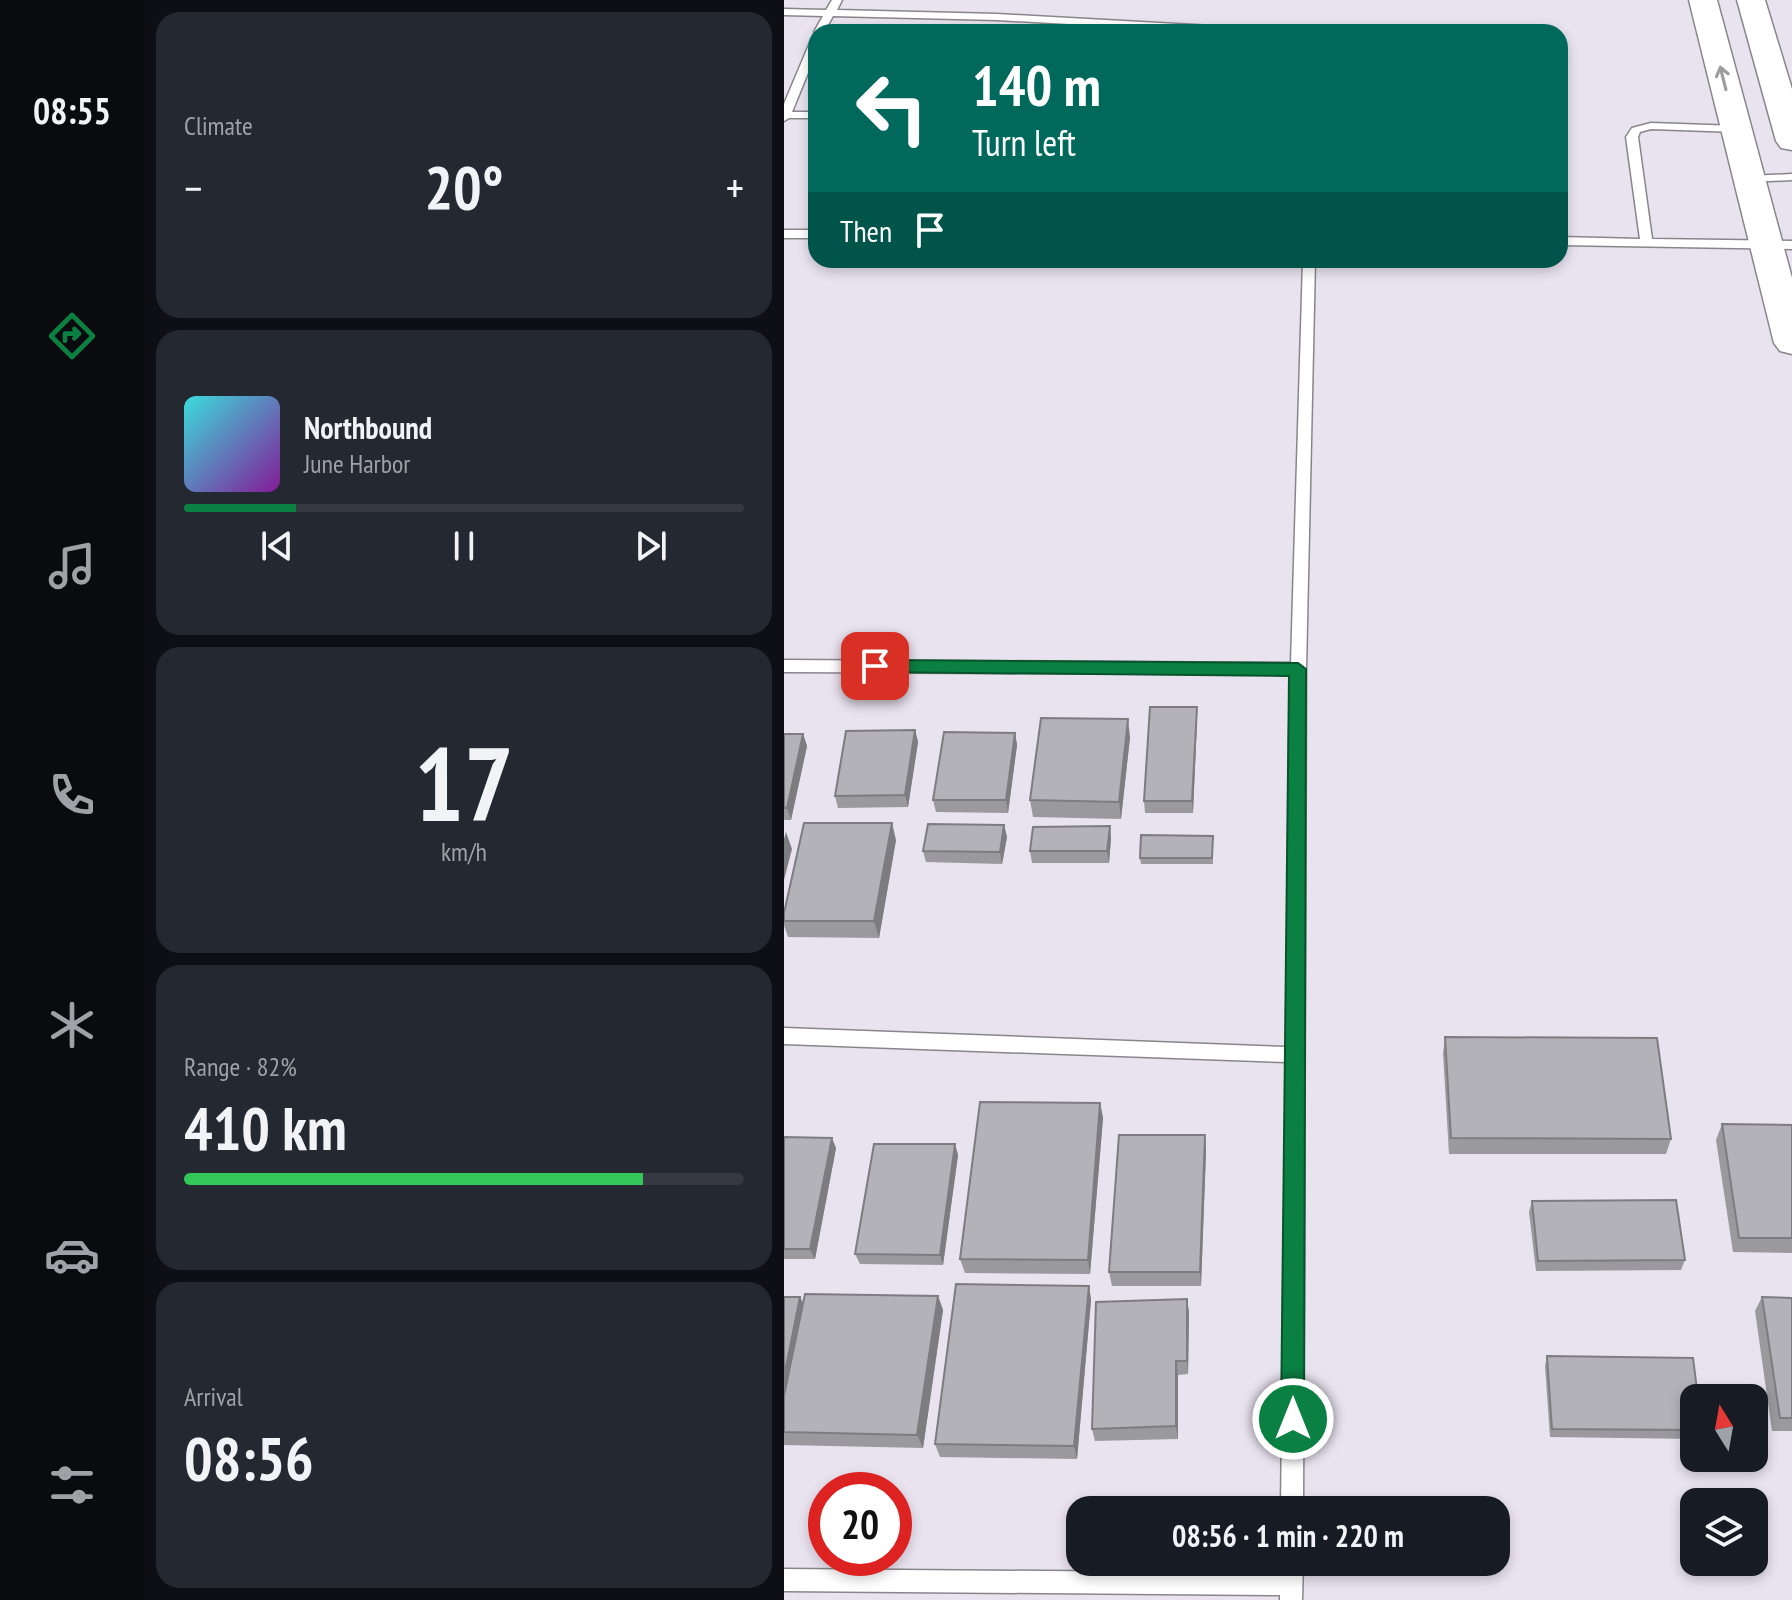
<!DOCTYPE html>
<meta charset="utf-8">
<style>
:root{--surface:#171b24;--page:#242831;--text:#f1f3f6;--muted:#9ea1a6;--line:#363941;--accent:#0b8043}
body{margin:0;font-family:"PT Sans Narrow",sans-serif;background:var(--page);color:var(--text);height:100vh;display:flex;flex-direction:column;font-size:30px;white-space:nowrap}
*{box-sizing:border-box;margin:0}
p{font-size:26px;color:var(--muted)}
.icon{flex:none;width:44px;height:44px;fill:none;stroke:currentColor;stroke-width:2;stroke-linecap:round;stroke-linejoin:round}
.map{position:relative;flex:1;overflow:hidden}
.details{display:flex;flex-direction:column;gap:12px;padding:12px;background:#0d0f14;width:640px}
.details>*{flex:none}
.hud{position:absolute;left:24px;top:24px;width:760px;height:244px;border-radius:24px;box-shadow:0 4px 12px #0003;background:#00695c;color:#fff;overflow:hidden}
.needle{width:52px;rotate:349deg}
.tools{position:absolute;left:896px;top:1384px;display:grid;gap:16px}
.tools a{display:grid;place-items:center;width:88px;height:88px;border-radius:16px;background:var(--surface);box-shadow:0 4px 12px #0003;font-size:40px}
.speed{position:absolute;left:24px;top:1472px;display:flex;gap:16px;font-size:40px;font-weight:700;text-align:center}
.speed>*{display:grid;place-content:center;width:104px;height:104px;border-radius:50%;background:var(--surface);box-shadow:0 4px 12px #0003;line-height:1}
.speed .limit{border:12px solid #d22;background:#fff;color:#111}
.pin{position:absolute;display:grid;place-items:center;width:68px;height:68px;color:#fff;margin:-34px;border-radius:16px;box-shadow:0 4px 12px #0006}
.me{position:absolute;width:88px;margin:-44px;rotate:0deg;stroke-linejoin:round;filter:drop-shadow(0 0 6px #0008)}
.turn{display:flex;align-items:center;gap:28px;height:168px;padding:0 32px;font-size:36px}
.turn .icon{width:104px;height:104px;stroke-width:2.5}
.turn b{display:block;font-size:56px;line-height:68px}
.then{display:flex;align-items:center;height:76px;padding:0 32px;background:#0003;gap:16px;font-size:30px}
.big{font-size:60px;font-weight:700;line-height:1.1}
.details .widget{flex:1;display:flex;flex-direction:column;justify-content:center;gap:12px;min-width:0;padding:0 28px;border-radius:24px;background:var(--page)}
.details .dial{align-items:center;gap:0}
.dial b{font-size:104px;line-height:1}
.song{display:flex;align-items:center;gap:24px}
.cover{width:96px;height:96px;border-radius:12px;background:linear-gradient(135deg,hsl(180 70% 55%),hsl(290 70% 35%))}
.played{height:8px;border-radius:4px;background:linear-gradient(90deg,var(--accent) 20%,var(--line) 20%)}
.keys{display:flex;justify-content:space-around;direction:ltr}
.heat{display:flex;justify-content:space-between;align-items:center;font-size:44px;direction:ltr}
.charge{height:12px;border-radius:6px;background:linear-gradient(90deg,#34c759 82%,var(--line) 0)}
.trip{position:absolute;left:282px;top:1496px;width:444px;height:80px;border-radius:24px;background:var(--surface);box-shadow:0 4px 12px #0003;font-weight:700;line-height:80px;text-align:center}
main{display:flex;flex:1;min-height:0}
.dock{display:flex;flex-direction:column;width:144px;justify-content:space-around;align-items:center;background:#090b0e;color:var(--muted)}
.dock .icon{width:56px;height:56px}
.dock .current{color:var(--accent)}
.dock b{font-size:36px;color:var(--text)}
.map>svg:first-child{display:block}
.built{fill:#e9e2ef;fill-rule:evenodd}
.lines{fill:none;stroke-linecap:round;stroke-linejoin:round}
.lane-casing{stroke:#89868b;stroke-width:3}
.secondary-casing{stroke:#89868b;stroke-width:3}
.lane{fill:#fff;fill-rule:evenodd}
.secondary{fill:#fff;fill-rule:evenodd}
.wall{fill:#99999e}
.shaded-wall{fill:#7d7d81}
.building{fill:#b2b2b8;stroke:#7d7d81;stroke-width:2}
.oneway{stroke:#9e9d9e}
.route{fill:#0b8043;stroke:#07532c;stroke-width:2}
</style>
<main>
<nav class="dock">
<b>08:55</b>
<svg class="icon current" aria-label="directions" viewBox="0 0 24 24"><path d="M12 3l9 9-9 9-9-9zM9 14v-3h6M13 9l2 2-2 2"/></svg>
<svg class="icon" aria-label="music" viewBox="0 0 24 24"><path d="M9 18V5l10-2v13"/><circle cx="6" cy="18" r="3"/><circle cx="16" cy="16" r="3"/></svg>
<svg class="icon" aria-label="phone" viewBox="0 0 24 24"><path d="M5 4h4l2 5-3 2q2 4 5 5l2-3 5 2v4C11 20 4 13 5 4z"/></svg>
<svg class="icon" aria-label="climate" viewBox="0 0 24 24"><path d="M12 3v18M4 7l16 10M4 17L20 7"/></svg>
<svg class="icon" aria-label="car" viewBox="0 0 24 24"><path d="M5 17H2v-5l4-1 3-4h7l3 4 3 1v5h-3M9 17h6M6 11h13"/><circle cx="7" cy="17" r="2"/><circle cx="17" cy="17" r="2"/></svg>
<svg class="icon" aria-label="filters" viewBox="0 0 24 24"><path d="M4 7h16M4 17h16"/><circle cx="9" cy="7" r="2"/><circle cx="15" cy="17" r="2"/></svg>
</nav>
<section class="details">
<div class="widget"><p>Climate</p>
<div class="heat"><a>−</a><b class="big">20°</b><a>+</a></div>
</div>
<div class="widget">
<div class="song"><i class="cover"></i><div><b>Northbound</b><p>June Harbor</p></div></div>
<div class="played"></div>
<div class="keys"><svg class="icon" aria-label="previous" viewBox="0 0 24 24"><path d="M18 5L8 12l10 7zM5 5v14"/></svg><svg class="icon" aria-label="pause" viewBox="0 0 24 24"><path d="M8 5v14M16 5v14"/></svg><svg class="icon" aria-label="next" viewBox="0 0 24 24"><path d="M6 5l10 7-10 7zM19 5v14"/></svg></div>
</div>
<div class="widget dial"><b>17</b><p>km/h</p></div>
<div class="widget"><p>Range · 82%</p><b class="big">410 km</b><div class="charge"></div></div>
<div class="widget"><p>Arrival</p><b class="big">08:56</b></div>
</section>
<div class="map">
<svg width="1008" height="1600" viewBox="0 0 1008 1600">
<rect width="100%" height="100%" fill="#f3f0f6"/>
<!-- built -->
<path class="built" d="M0,0h1008v1600h-1008zM32,32h744v228h-744zM910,1398h60v60h-60zM42,1490h68v68h-68zM910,1502h60v60h-60zM296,1510h416v52h-416z"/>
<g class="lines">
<defs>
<g id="lane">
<polygon points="48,0 58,0 53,10 213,14 482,29 487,32 425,32 213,20 49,16 40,32 32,32 32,34 30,32 39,16 0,15 0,9 42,10"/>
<polygon points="32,37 32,53 8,112 32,112 32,118 5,118 0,121 0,104 27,40"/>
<polygon points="867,123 953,126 959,129 953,132 867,129 856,132 854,137 868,239 1008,241 1008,249 776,245 776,237 856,239 842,137 848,128"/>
<polygon points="1008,174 1008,180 965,182 959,179 965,176"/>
<rect x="0" y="230" width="32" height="8"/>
<polygon points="519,260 531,260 522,669 519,1510 497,1510 502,1062 0,1044 0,1028 502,1047 506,674 0,672 0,660 507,663"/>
<polygon points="497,1562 519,1562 518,1600 496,1600 496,1595 0,1591 0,1569 497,1573"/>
</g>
<g id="secondary">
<polygon points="905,0 933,0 1008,278 1008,354 996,351 990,343"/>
<polygon points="953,0 981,0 1008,89 1008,150 997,148 992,141"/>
</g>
</defs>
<!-- lane casing -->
<use href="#lane" class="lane-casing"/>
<!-- secondary casing -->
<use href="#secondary" class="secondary-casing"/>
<!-- lane -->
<use href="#lane" class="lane"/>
<!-- secondary -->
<use href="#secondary" class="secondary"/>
</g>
<!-- wall -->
<g class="wall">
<polygon points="413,707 413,720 409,813 361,813 360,801"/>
<polygon points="131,730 134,742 124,807 54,808 51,796"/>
<polygon points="231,733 233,745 224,813 152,812 149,800"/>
<polygon points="0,734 19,734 23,746 7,820 0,820"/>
<polygon points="346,737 337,819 249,817 246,800"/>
<polygon points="220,825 223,837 218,864 142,862 139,851"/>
<polygon points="326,826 327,838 325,863 248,863 246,851"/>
<polygon points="112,840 95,938 4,937 0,925 0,913"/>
<polygon points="429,842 429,864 357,864 356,858"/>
<polygon points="661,1037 887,1139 882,1154 665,1154 659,1053"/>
<polygon points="316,1103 319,1118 306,1274 181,1273 176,1259"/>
<polygon points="938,1124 1008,1125 1008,1253 949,1252 932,1140"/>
<polygon points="421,1135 422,1151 417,1286 328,1286 325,1272"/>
<polygon points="0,1137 52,1148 31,1259 0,1259"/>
<polygon points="171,1144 174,1155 159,1265 76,1264 71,1254"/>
<polygon points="748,1201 901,1260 897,1270 752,1271 745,1212"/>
<polygon points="305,1286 307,1300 293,1459 156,1457 151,1444"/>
<polygon points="154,1296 159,1310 139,1448 0,1445 0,1297 19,1303"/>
<polygon points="978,1297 1008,1298 1008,1431 988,1431 971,1311"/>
<polygon points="403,1299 405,1313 404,1374 394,1375 394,1439 311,1441 308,1429"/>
<polygon points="763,1356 910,1398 910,1439 766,1437 761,1366"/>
</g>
<!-- shaded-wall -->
<g class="shaded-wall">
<polygon points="413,707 413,720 409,813 408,801"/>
<polygon points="344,719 346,737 337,819 335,802"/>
<polygon points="131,730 134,742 124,807 121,795"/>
<polygon points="231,733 233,745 224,813 222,800"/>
<polygon points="19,734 23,746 7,820 3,808"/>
<polygon points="108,823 112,840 95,938 90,921"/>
<polygon points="220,825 223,837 218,864 216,852"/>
<polygon points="326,826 327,838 325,863 323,851"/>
<polygon points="2,832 8,849 0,880 0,839"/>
<polygon points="316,1103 319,1118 306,1274 304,1260"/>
<polygon points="421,1135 422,1151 417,1286 416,1272"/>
<polygon points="48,1138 52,1148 31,1259 26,1249"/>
<polygon points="171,1144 174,1155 159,1265 156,1255"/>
<polygon points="305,1286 307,1300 293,1459 290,1446"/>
<polygon points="154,1296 159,1310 139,1448 133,1435"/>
<polygon points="16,1297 23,1311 0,1426 0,1377"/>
<polygon points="403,1299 405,1313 404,1374 403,1361"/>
<polygon points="392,1361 394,1375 394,1439 392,1426"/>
</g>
<!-- building -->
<g class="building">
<polygon points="366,707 413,707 408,801 360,801"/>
<polygon points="257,718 344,719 335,802 246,800"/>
<polygon points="131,730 121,795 51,796 62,731"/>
<polygon points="160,732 231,733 222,800 149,800"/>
<polygon points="0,734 19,734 3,808 0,808"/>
<polygon points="20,823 108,823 90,921 0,921 0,913"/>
<polygon points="144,824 220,825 216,852 139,851"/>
<polygon points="326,826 323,851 246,851 249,827"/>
<polygon points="357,835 429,836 428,858 356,858"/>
<polygon points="661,1037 873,1038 887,1139 667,1138"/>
<polygon points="196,1102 316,1103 304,1260 176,1259"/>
<polygon points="938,1124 1008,1125 1008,1238 955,1238"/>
<polygon points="335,1135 421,1135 416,1272 325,1272"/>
<polygon points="0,1137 48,1138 26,1249 0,1249"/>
<polygon points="90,1144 171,1144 156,1255 71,1254"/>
<polygon points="892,1200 901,1260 754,1261 748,1201"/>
<polygon points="172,1284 305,1286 290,1446 151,1444"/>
<polygon points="21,1294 154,1296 133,1435 0,1432 0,1396"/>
<polygon points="0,1297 16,1297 0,1377"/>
<polygon points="978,1297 1008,1298 1008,1418 996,1418"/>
<polygon points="403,1299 403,1361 392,1361 392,1426 308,1429 312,1302"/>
<polygon points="763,1356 909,1358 914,1398 910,1398 910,1430 768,1429"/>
</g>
<!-- one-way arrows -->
<defs><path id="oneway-shaft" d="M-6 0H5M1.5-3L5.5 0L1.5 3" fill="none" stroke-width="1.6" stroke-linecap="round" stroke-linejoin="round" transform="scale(2)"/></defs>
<use class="oneway" href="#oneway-shaft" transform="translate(939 78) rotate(-104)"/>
<!-- route -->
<polygon class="route" points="91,660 514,663 522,669 520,1419 517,1427 509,1430 500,1427 497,1419 505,676 91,672 82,666"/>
</svg>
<div class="tools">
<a><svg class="needle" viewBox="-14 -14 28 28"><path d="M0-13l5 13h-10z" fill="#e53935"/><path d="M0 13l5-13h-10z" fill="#9ea1a6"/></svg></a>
<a><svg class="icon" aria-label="layers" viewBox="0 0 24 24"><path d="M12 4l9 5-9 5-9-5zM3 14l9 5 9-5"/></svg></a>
</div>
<div class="speed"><div class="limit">20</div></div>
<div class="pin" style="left:91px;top:666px;background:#d93025"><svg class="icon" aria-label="arrive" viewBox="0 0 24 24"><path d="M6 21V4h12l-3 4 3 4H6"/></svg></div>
<svg class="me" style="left:509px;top:1419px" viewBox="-20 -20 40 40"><circle r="17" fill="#0b8043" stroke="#fff" stroke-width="3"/><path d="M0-11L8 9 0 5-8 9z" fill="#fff"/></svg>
<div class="trip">08:56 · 1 min · 220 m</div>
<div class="hud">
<div class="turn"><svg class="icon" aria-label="left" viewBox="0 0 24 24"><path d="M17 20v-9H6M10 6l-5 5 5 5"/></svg><div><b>140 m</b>Turn left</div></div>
<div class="then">Then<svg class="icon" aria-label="arrive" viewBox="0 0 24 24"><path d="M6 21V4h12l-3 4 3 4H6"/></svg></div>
</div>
</div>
</main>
